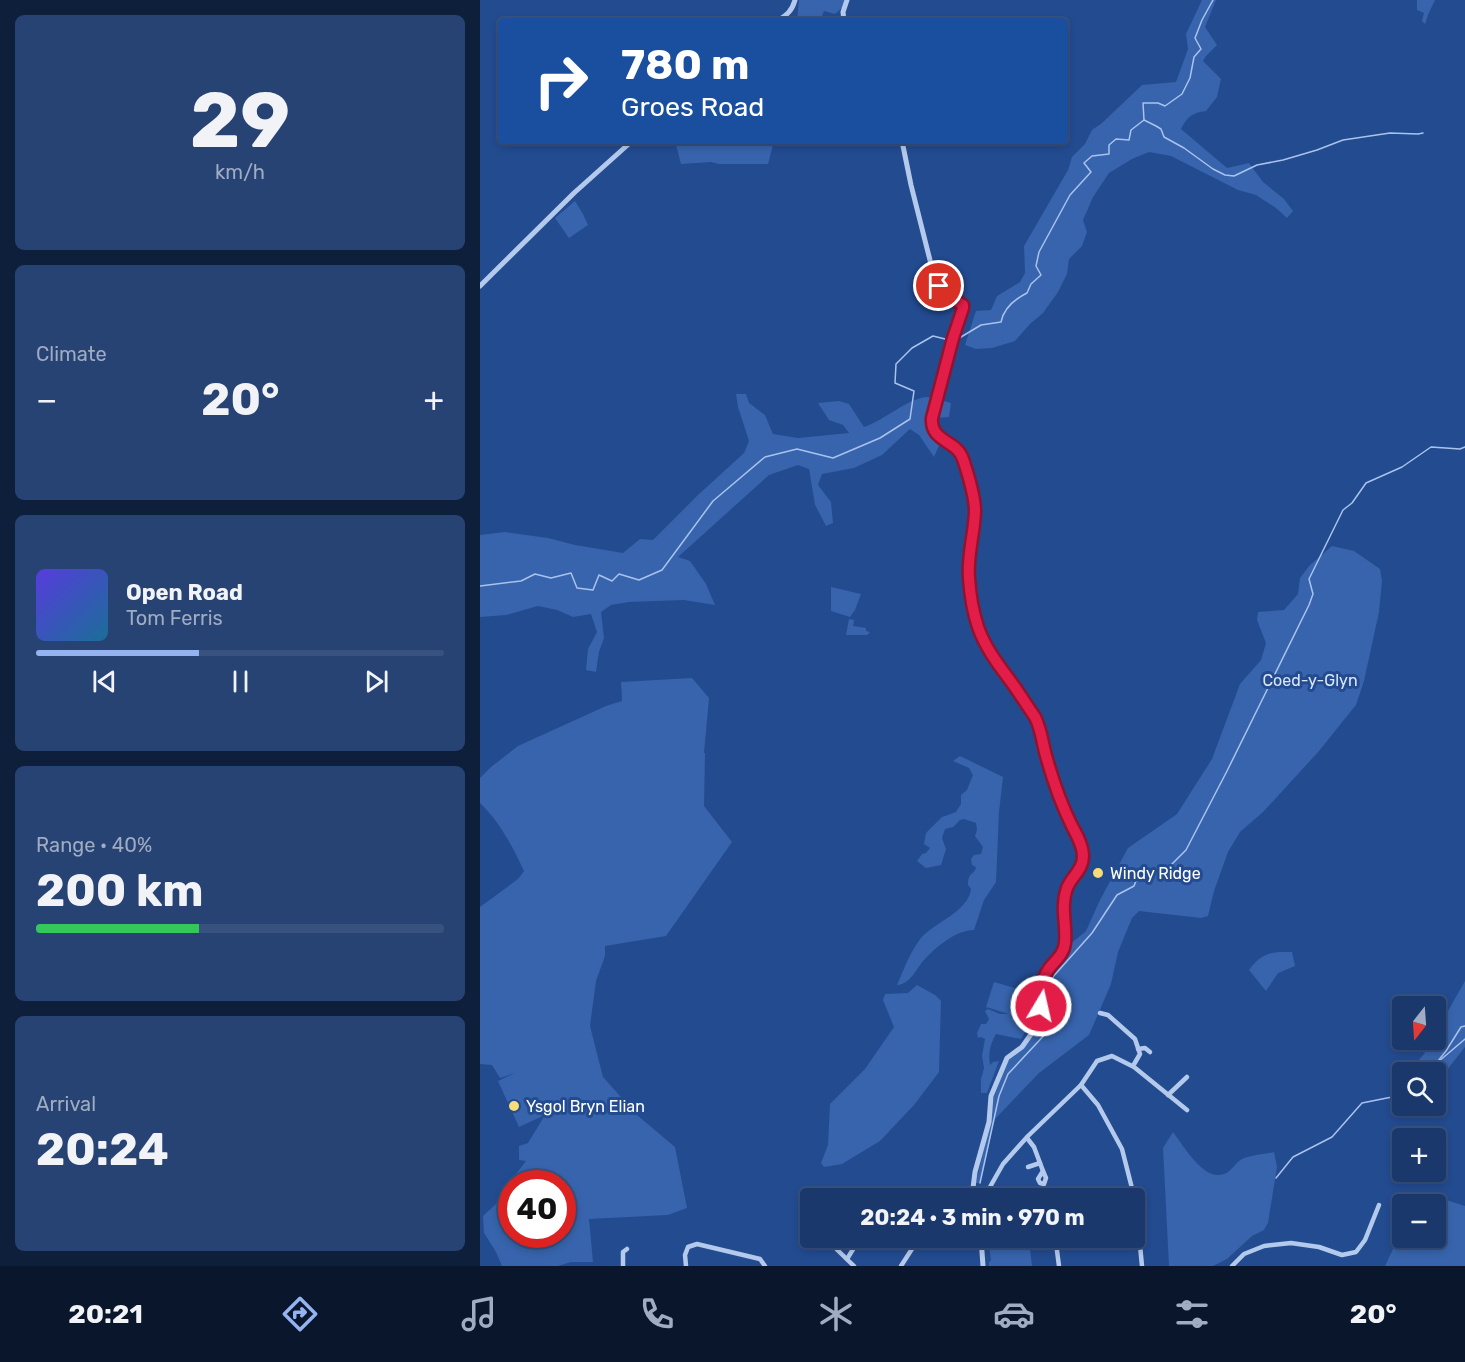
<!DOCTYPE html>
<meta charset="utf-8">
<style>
:root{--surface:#1a386c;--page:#274374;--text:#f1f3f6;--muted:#9facc2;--line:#38527f;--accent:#95b2f1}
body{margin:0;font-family:Rubik,sans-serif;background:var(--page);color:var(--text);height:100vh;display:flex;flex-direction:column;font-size:22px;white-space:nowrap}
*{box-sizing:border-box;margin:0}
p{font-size:20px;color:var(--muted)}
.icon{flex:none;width:33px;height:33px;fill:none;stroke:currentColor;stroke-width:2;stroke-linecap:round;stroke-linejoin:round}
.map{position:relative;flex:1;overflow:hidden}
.sheet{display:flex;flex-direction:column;gap:15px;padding:15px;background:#0e1f3b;width:480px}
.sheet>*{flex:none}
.hud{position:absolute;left:18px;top:18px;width:570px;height:126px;border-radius:6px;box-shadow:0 3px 9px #0003,0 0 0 2px var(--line);background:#1a4fa0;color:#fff;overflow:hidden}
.needle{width:39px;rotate:197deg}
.buttons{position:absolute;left:912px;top:996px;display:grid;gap:12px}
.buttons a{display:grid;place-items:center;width:54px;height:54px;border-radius:6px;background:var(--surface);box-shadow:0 3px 9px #0003,0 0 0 2px var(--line);font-size:30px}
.speed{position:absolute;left:18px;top:1170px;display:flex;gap:12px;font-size:30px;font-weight:700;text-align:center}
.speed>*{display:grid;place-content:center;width:78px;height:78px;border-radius:50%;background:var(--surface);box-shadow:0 3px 9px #0003,0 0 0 2px var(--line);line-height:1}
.speed .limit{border:9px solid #d22;background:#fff;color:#111}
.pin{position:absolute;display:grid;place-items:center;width:51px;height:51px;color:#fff;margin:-26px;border:3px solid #fff;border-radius:50%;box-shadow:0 2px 6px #0007}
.me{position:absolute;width:66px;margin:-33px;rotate:9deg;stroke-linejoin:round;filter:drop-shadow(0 0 4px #0008)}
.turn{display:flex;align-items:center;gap:21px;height:126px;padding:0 24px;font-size:27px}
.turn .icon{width:78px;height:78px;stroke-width:2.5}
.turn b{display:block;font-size:42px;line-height:51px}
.big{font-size:45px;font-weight:700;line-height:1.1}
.sheet .card{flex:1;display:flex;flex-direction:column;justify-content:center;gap:9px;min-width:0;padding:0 21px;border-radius:9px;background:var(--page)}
.sheet .dial{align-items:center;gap:0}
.dial b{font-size:78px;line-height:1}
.song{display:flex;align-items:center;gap:18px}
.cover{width:72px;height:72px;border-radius:9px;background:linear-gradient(135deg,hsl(250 70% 55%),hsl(200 70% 35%))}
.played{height:6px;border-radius:3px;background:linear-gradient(90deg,var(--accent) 40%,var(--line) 40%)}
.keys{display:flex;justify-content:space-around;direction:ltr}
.heat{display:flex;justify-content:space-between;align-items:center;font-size:33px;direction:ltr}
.charge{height:9px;border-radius:4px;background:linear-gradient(90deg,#34c759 40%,var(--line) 0)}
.trip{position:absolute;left:320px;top:1188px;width:345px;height:60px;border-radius:6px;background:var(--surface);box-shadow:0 3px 9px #0003,0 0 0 2px var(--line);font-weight:700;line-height:60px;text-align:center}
.menu{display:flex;height:96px;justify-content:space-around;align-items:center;background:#0a162b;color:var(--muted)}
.menu .icon{width:42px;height:42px}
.menu .active{color:var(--accent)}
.menu b{font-size:27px;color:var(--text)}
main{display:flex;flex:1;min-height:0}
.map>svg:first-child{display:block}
.green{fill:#3764ad}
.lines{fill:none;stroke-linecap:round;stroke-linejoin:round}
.stream{stroke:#a9c3ed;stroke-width:1.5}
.minor{stroke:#b4caec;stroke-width:4.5}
.tertiary{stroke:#b4caec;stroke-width:5}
.route-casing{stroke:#92132f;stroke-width:15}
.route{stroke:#e11d48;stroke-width:10}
.poi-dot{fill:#f7dc77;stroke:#234b90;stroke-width:2}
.labels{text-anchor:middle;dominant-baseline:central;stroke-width:6;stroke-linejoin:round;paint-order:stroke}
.park-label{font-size:16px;fill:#dae6f9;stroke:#234b90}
.poi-label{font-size:16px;fill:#fff;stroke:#234b90;text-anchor:start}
</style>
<main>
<section class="sheet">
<div class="card dial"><b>29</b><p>km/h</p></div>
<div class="card"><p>Climate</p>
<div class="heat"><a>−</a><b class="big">20°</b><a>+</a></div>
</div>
<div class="card">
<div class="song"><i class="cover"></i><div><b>Open Road</b><p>Tom Ferris</p></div></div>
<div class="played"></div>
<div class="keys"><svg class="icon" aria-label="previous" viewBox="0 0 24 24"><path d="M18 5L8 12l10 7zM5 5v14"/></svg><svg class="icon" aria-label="pause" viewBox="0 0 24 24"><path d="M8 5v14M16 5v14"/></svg><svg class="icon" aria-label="next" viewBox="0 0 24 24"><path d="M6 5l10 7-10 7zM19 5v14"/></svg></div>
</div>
<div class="card"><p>Range · 40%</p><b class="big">200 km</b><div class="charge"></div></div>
<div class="card"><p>Arrival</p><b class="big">20:24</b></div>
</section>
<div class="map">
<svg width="985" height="1266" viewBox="0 0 985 1266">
<rect width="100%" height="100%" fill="#234b90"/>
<!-- green -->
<g class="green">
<polygon points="319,0 365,0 363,7 355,14 344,11 342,16 345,17 345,21 317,21"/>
<path d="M722,0h14l-11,27 12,18 -11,11 -3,5 18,18 -4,18 -11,14c-14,2 -18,5 -25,18l46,39 22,-5 14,19 21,17 9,12 -6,7 -11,-10 -20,-13 -18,-5 -67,-34 -22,-4 -17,7 -23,14 -16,24 -10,23 4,12 -5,14 -13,13 -2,15 -9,18 -15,21 -13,11 -15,17 -23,7 -16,1 -11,-4 11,-34 15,-1 6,-14 23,-14 5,-9 -1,-27 44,-76 4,-13 13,-13 7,-14 10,-7 40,-38 34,-3 12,-33 -2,-15z"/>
<polygon points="937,0 955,0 948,15 945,24 942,21 944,13 937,10"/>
<polygon points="195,141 294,141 288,164 239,164 231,162 201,164"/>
<polygon points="95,201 103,214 108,225 89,238 75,218"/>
<path d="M256,394h10l3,9 16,12 8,19 25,4 51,-5 -6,-8 -14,-5 -11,-17 21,-2 10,3 15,23c21,-7 42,-28 63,-30 7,0 17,4 24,6l-2,14 -16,1 -2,7 11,14 -8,18 -15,-22 -9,-6 -28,26 -28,13 -32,6 -4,11 13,17 2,21 -7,3 -11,-21 -6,-36 -11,-4 -29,10 -91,82 12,4 16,23 9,21 -31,-5 -55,2 -18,3 -10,7 3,26 -5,14 -3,20 -10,-2 2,-21 9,-17 -6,-18 -18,3 -16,-7 -19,-4 -32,9 -26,2v-82l25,-3 43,6 27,7 48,8 17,-14 13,1 46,-46 45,-41 5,-12 -11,-34z"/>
<polygon points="852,546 874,551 900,569 902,581 899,612 884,681 876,705 839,751 796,798 783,812 760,832 748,852 734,891 728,916 721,918 659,911 652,918 638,952 631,984 609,1035 559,1073 515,1119 500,1183 496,1183 510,1123 514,1096 528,1061 543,1049 556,1031 566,999 565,986 570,972 580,961 588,946 606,931 620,900 648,848 697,814 732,759 760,684 781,660 786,643 777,620 778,612 804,610 818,594 820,578 830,565"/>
<polygon points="351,587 381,594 375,610 370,617 351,611"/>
<polygon points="369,619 374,620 373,626 386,628 386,631 390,632 387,635 366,635"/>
<path d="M212,678l17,20 -5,55h1l-1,53 28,36 -66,94 -61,10v10l-9,25 -6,45 13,51 34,38 38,32 12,61 -19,7 -79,4 4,43h-22l-13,4h-56l-6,-14 -12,-19 -1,-17 14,-13 14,18 1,13 12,1 1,1 3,-2h34v-50l-37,-1 -9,-9 10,-13 -7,-1v-14l9,-3 17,-28 -26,12 -21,-46 17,-8 -15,5 -8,-13 -12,-1v-157l38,-28 6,-8c-12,-25 -24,-49 -44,-68v-25l11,-11 27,-21 88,-40 16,-5 -1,-19z"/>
<path d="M480,756l43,21 -4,35 -3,70 -12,18 -10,30c-18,0 -38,17 -50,30 -8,9 -13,24 -27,25 7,-16 13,-33 24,-47 14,-16 47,-26 50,-49l-3,-4c0,-14 6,-9 8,-18l-4,-2 -1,-6 3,-4 7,-1 2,-7 -8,-11 2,-6 -1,-7 -12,-4 -4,1 -7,7 -8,2 -3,9 4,11 -5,16 -15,3 -9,-7 5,-7 4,-1 4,-5 -6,-4 2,-11 16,-16 14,-5 5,-8v-9l6,-5 6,-15 -4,-7 -16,-7z"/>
<path d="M800,952h12l3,14 -17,7 -12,18 -17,-21c9,-12 16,-17 31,-18z"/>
<polygon points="985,981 985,1047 956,1084 956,1072 928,1072 944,1054 952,1040 956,1040 956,1032"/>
<path d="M514,982l44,13 -8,25v4l-9,15 -25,-5c-6,10 -8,20 -6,31l3,-3 6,-1 -12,32h-6v-14l3,-11 -2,-12 3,-17 -4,-2 -3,1 -1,-5 4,-9h5l3,-5 -4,-8 3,-2 12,5h9l-23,-7z"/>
<polygon points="437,985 455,995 461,1001 459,1072 434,1105 400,1141 362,1164 344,1167 341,1163 348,1145 350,1104 385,1069 414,1027 403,1000 405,994 428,993"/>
<path d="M693,1132c10,13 31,50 51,42 8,-3 11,-11 18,-15 8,-4 24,-5 32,-7l3,15 -9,56 -4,7 -12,6 -25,23 -14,7h-44l-6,-118z"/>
<polygon points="942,1192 985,1206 985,1266 905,1266 922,1230 922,1238 956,1238 956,1204 934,1204 937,1193"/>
<polygon points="506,1238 538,1238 547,1242 549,1241 552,1266 509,1266 509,1262 511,1261 509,1245"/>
</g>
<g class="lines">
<!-- stream -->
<g class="stream">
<polyline points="664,120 676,126 681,129 684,137 704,148 733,169 745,175 754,176 777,165 803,160 837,150 863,140 910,133 938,134 943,133"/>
<path d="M476,340l25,-15 20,-3c3,-15 14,-23 26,-29l4,-9 10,-9 -5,-9 3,-14 31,-57 21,-23 -7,-9 8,-7 17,-2v-9l7,-6 13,1 2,-10 13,-10 -1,-17h15l7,3 17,-12 8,-16 4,-21 7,-8 -6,-11 7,-18 11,-20"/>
<polyline points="0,586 41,581 55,574 71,578 91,573 97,588 113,590 119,575 132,581 139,574 159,580 182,570 233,501 285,457 317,449 353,458 400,438 430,419 434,391 415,383 416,364 432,348 453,336 469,340"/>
<polyline points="958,1062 985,1039"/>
<polyline points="954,1066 966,1051 981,1027 985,1026"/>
<polyline points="950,1072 954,1065"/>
<polyline points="796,1178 813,1157 852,1137 882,1103 922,1095"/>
<polyline points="500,1183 519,1096 528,1074 570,1029 576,1007 576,989 571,979 612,933 637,895 654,886 657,878 674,869 688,868 706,850 747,771 829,605 833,594 829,579 863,510 872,503 886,483 922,467 951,447 980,449 985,447"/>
<polyline points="457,1198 471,1187 482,1187"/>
</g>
<!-- minor -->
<g class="minor">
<polyline points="620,1013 628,1015 655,1039 660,1054 653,1066"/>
<polyline points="658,1049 665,1048 670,1052"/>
<polyline points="601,1085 618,1105 642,1149 656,1204 662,1266"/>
<polyline points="688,1095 707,1077"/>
<polyline points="547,1138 554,1147 563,1171"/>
<polyline points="548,1167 560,1163"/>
<polygon points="563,1171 566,1178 564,1184 560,1183 558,1179"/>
<polyline points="389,1191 399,1198"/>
<polyline points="496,1198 506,1194 523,1164 548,1136 601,1085 617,1061 632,1056 654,1067 707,1110"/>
<polyline points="345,1238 374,1266"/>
<polyline points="574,1238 576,1243 579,1266"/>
<polyline points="323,1240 331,1238"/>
<polyline points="367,1259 380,1238"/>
<polyline points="143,1266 143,1252 147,1249"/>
<polyline points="206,1266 205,1255 208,1247 217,1244 280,1259 285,1266"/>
<polyline points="421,1266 439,1238"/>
<polyline points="752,1266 764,1254 784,1246 811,1243 839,1247 862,1255 876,1252 885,1240 899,1205"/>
</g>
<!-- tertiary -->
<g class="tertiary">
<path d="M297,21c10,-6 15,-10 18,-21"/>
<polyline points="364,21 363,12 367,0"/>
<path d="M422,141l9,44 24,95 8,11 20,14v3l-10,30 -22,80c-1,24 26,22 32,41 5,15 11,34 12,50 0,23 -8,45 -6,69 1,16 4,34 9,49 7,20 19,36 31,52 9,12 17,25 26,38l5,11 4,22 19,58 20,43v9l-3,9 -12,17 -2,7 -3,19 2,32 -6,14 -11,13 -5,14 -2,21 -7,24 -12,17 -15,11 -16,38 -2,26 -14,50 -2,16 1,10"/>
<polyline points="0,286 94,193 152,141"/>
<polyline points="501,1238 503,1266"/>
</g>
</g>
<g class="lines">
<defs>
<path id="route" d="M459,286l9,10 15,9v3l-10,30 -21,80c-2,24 25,22 31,41 5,15 11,34 12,50 0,23 -8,45 -6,69 1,16 4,34 9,49 7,20 19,36 31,52 9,12 17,25 26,38 6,12 7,23 10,35 7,26 15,50 27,74 5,9 11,20 11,30 0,14 -11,20 -16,32 -7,19 0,37 -2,55 -1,12 -11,18 -17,27 -7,10 -6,24 -7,36"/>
</defs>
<!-- route casing -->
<use href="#route" class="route-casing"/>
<!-- route -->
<use href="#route" class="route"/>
</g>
<!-- markers -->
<g class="poi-dot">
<circle cx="618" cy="873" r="6"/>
<circle cx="34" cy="1106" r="6"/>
</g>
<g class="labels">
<!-- park labels -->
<g class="park-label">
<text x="830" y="680">Coed-y-Glyn</text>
</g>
<!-- poi labels -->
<g class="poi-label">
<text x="630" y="873">Windy Ridge</text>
<text x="46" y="1106">Ysgol Bryn Elian</text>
</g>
</g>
</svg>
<div class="buttons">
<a><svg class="needle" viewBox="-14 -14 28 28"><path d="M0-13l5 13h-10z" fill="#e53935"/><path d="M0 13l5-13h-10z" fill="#9facc2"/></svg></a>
<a><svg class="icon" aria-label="search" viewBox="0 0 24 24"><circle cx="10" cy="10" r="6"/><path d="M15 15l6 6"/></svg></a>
<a>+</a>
<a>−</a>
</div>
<div class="speed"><div class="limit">40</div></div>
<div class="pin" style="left:459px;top:286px;background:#d93025"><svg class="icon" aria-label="arrive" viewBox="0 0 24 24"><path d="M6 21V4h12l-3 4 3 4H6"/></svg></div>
<svg class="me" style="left:561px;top:1006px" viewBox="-20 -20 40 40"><circle r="17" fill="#e11d48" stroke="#fff" stroke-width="3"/><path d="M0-11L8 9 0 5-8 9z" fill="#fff"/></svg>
<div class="trip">20:24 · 3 min · 970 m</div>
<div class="hud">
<div class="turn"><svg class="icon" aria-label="right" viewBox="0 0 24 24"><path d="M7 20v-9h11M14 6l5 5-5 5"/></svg><div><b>780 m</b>Groes Road</div></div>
</div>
</div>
</main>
<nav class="menu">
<b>20:21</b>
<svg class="icon active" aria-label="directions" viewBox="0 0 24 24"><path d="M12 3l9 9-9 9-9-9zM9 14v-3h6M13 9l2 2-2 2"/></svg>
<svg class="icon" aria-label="music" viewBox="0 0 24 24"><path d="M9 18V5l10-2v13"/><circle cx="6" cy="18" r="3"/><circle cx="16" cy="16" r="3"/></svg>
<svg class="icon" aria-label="phone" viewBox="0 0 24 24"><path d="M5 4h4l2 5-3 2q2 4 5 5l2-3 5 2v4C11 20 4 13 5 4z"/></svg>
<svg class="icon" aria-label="climate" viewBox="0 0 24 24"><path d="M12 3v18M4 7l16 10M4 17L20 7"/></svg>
<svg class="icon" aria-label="car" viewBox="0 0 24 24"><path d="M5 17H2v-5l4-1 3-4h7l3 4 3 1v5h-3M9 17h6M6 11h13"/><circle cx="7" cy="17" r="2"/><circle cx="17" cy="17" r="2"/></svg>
<svg class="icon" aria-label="filters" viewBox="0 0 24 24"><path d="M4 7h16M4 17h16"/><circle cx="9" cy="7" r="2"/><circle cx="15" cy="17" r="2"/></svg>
<b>20°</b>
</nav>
